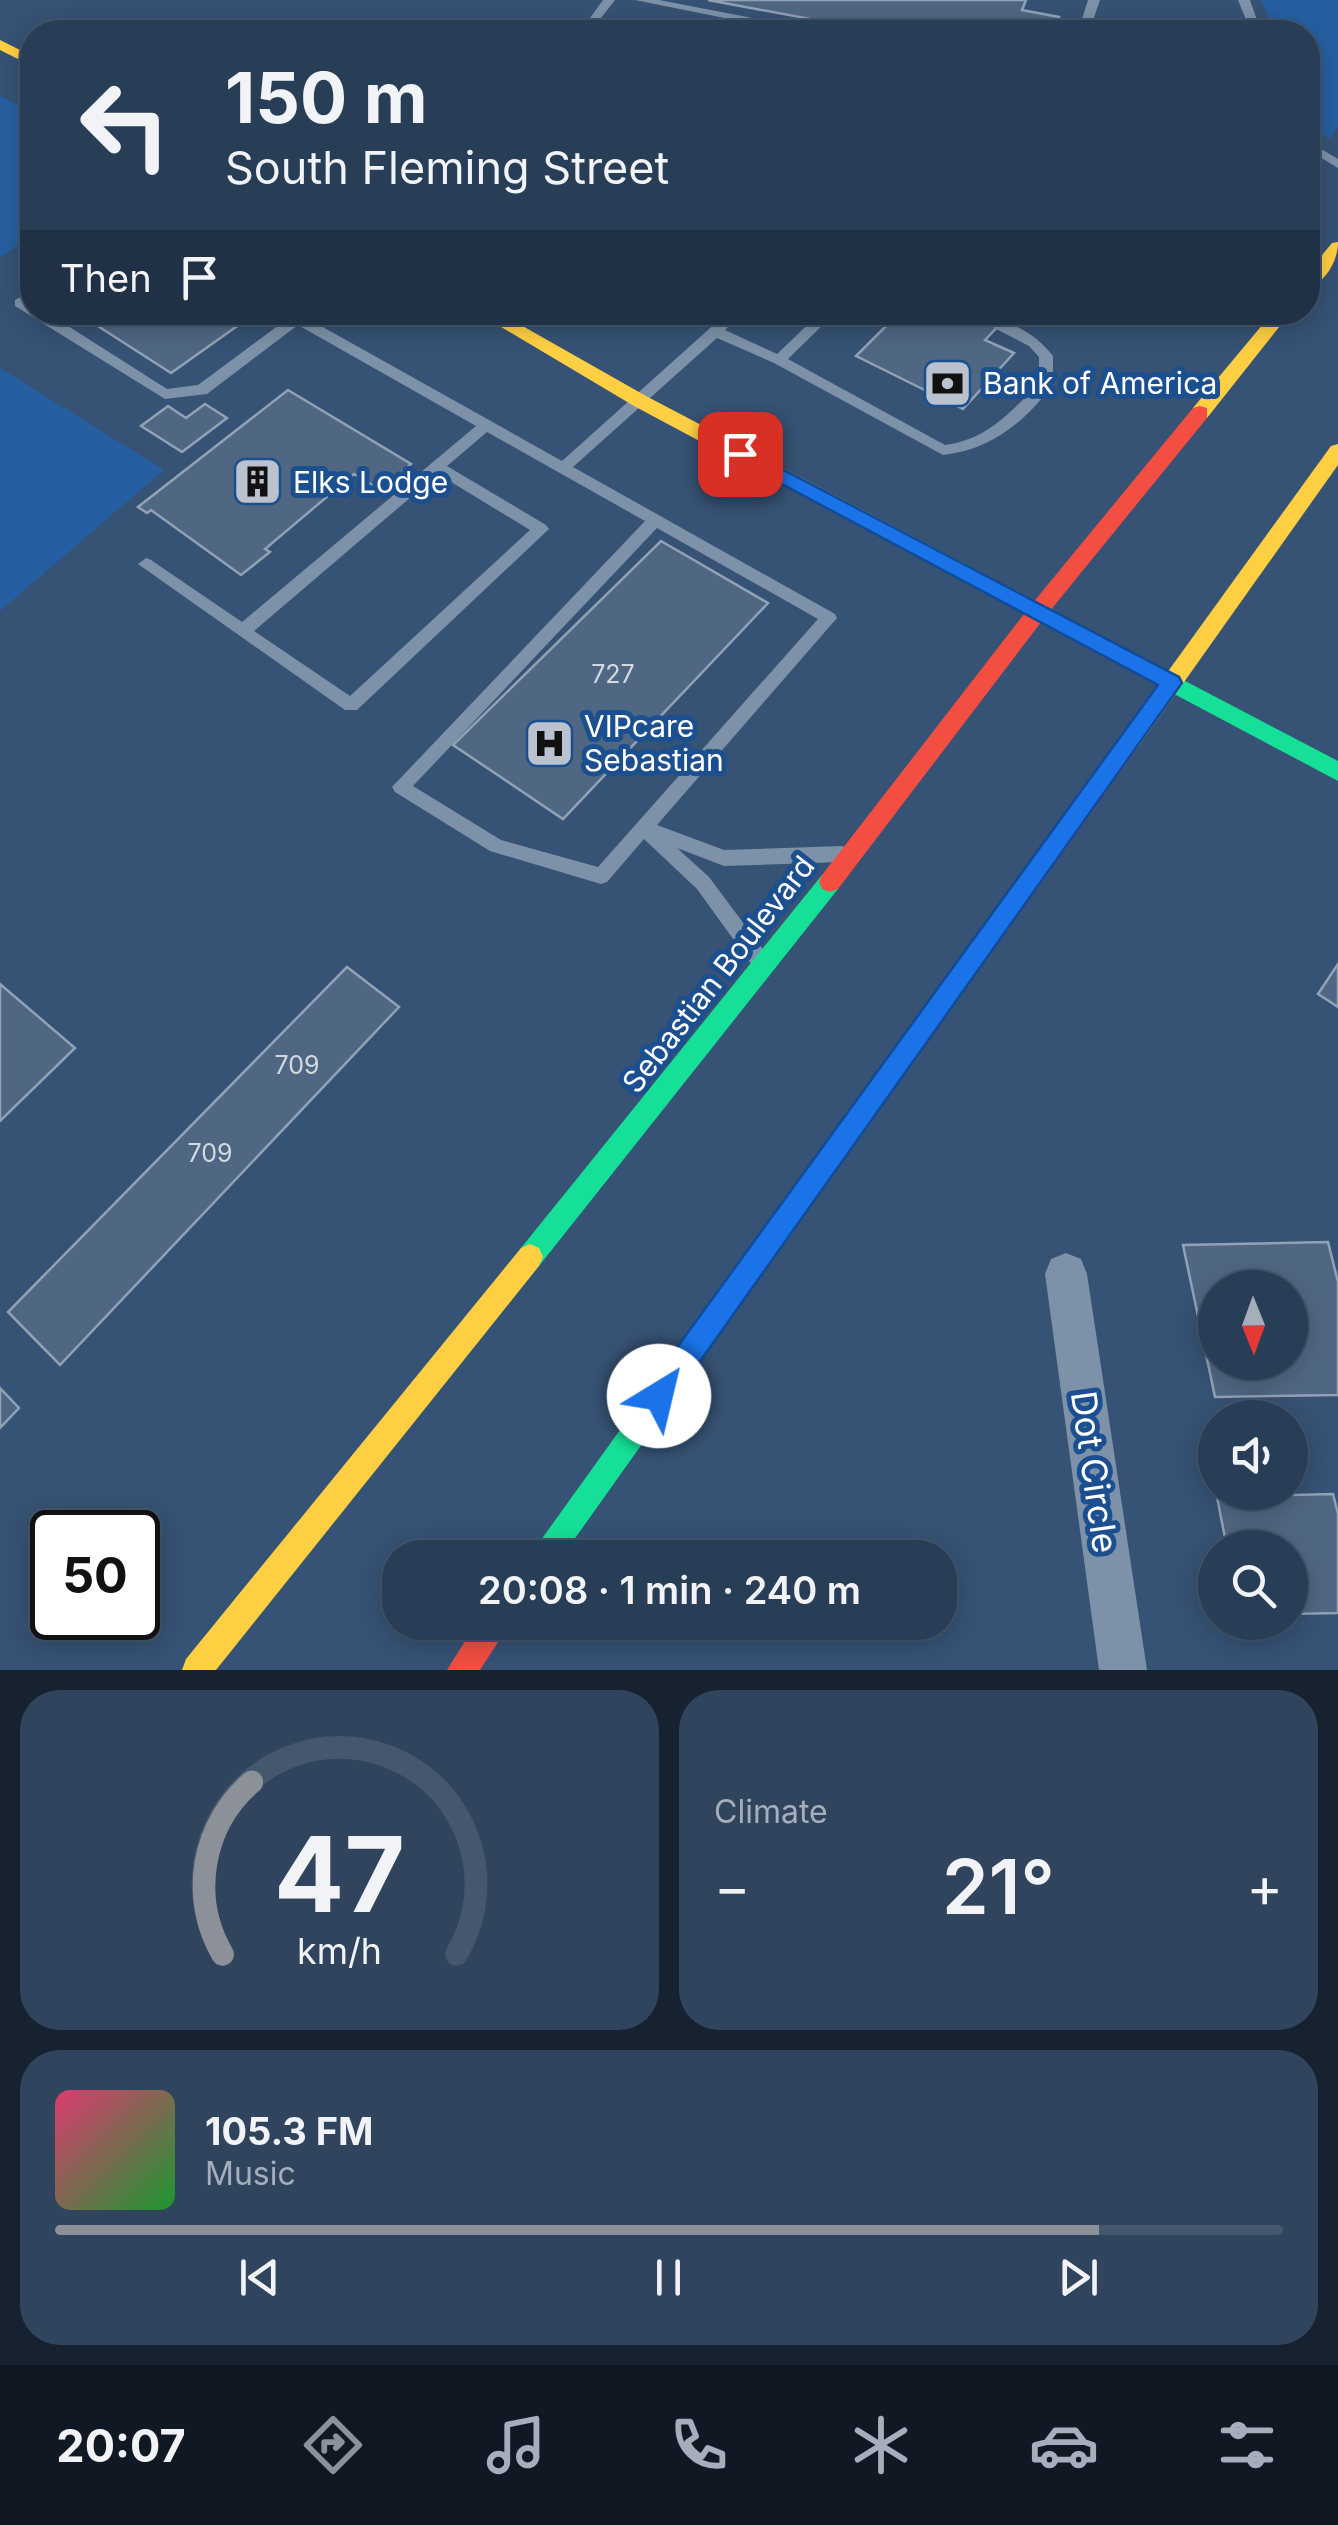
<!DOCTYPE html>
<meta charset="utf-8">
<style>
:root{--surface:#283e57;--page:#30455d;--text:#f1f3f6;--muted:#a5aeba;--line:#44576d;--accent:#8c9099}
body{margin:0;font-family:Inter,sans-serif;background:var(--page);color:var(--text);height:100vh;display:flex;flex-direction:column;font-size:38px;white-space:nowrap}
*{box-sizing:border-box;margin:0}
p{font-size:32px;color:var(--muted)}
.icon{flex:none;width:55px;height:55px;fill:none;stroke:currentColor;stroke-width:2;stroke-linecap:round;stroke-linejoin:round}
.map{position:relative;height:1670px;overflow:hidden}
.panel{display:flex;flex-direction:column;gap:20px;padding:20px;background:#162230;flex:1}
.panel>*{flex:none}
.guide{position:absolute;left:20px;top:20px;width:1300px;height:305px;border-radius:40px;box-shadow:0 5px 25px #0003,0 0 0 2px var(--line);background:#283e57;color:var(--text);overflow:hidden}
.needle{width:65px;rotate:179deg}
.controls{position:absolute;left:1198px;top:1270px;display:grid;gap:20px}
.controls a{display:grid;place-items:center;width:110px;height:110px;border-radius:50%;background:var(--surface);box-shadow:0 5px 25px #0003,0 0 0 2px var(--line);font-size:50px}
.speed{position:absolute;left:30px;top:1510px;display:flex;gap:20px;font-size:50px;font-weight:700;text-align:center}
.speed>*{display:grid;place-content:center;width:130px;height:130px;border-radius:50%;background:var(--surface);box-shadow:0 5px 25px #0003,0 0 0 2px var(--line);line-height:1}
.speed .limit{border:5px solid #111;border-radius:15px;background:#fff;color:#111}
.pin{position:absolute;display:grid;place-items:center;width:85px;height:85px;color:#fff;margin:-42px;border-radius:20px;box-shadow:0 5px 15px #0006}
.me{position:absolute;width:110px;margin:-55px;rotate:36deg;stroke-linejoin:round;filter:drop-shadow(0 0 8px #0008)}
.turn{display:flex;align-items:center;gap:35px;height:210px;padding:0 40px;font-size:45px}
.turn .icon{width:130px;height:130px;stroke-width:2.5}
.turn b{display:block;font-size:70px;line-height:85px}
.then{display:flex;align-items:center;height:95px;padding:0 40px;background:#0003;gap:20px;font-size:38px}
.big{font-size:75px;font-weight:600;line-height:1.1}
.panel .widget{flex:1;display:flex;flex-direction:column;justify-content:center;gap:15px;min-width:0;padding:0 35px;border-radius:40px;background:var(--page)}
.panel .dial{align-items:center;gap:0}
.dial svg{height:260px;overflow:visible;fill:none;stroke:var(--line);stroke-width:7;stroke-linecap:round;text-anchor:middle}
.dial text{fill:var(--text);stroke:none}
.song{display:flex;align-items:center;gap:30px}
.cover{width:120px;height:120px;border-radius:15px;background:linear-gradient(135deg,hsl(340 70% 55%),hsl(130 70% 35%))}
.played{height:10px;border-radius:5px;background:linear-gradient(90deg,var(--accent) 85%,var(--line) 85%)}
.keys{display:flex;justify-content:space-around;direction:ltr}
.heat{display:flex;justify-content:space-between;align-items:center;font-size:55px;direction:ltr}
.panel .tiles{flex:1;display:grid;gap:20px;grid-template-columns:1fr 1fr}
.widget:last-child{grid-column:span 2}
.trip{position:absolute;left:382px;top:1540px;width:575px;height:100px;border-radius:40px;background:var(--surface);box-shadow:0 5px 25px #0003,0 0 0 2px var(--line);font-weight:600;line-height:100px;text-align:center}
.tabs{display:flex;height:160px;justify-content:space-around;align-items:center;background:#101923;color:var(--muted)}
.tabs .icon{width:70px;height:70px}
.tabs .selected{color:var(--accent)}
.tabs b{font-size:45px;color:var(--text)}
.map>svg:first-child{display:block}
.green{fill:#265fa1}
.building{fill:#506783;stroke:#92a2b6;stroke-width:2.5;fill-rule:evenodd}
.lines{fill:none;stroke-linecap:round;stroke-linejoin:round}
.lane{fill:#7d92a8;fill-rule:evenodd}
.street{fill:#7d92a8;fill-rule:evenodd}
.fast{fill:#16e098;fill-rule:evenodd}
.slow{fill:#ffcf43;fill-rule:evenodd}
.jam{fill:#f24e42;fill-rule:evenodd}
.route{fill:#1a73e8;stroke:#114b97;stroke-width:2.5}
.labels{text-anchor:middle;dominant-baseline:central;stroke-width:10;stroke-linejoin:round;paint-order:stroke}
.number-label{font-size:25px;fill:#d3d9e0}
.poi-label{font-size:30px;fill:#fff;stroke:#1b4f8f;text-anchor:start}
.street-label{font-size:30px;fill:#fff;stroke:#1b4f8f}
.near-street-label{font-size:35px;fill:#fff;stroke:#1b4f8f}
</style>
<div class="map">
<svg width="1338" height="1670" viewBox="0 0 1338 1670">
<rect width="100%" height="100%" fill="#365274"/>
<!-- green -->
<g class="green">
<path d="M1261,0h77v127l-9,12c-33,-21 -21,-72 -21,-107h-33z"/>
<polygon points="0,96 32,112 32,235 0,258"/>
<polygon points="0,368 164,470 0,611"/>
</g>
<!-- building -->
<g class="building">
<polygon points="708,0 1026,0 1022,10 1059,17 1053,32 880,32"/>
<polygon points="76,312 220,312 240,324 171,373"/>
<polygon points="900,312 926,312 943,321 951,312 1005,312 1009,315 985,340 1014,353 963,409 856,356"/>
<polygon points="288,390 411,464 381,490 354,474 265,549 270,552 241,575 151,510 147,513 138,507"/>
<polygon points="205,404 227,418 182,452 141,426 168,406 186,418"/>
<polygon points="661,541 768,603 563,819 453,745"/>
<polygon points="1338,964 1338,1007 1318,994"/>
<polygon points="347,967 399,1007 60,1365 8,1312"/>
<polygon points="0,984 75,1048 0,1121"/>
<path d="M1328,1242l10,40v113l-123,2 -32,-152zM1215,1288h75v74h-75z"/>
<polygon points="0,1388 19,1408 0,1428"/>
<polygon points="1290,1475 1294,1495 1333,1494 1338,1514 1338,1613 1290,1614 1290,1548 1227,1548 1216,1492 1290,1492"/>
</g>
<g class="lines">
<!-- lane -->
<g class="lane">
<polygon points="603,0 615,0 590,32 580,32"/>
<polygon points="635,0 659,0 809,29 815,32 794,32"/>
<polygon points="1088,0 1100,0 1089,32 1078,32"/>
<polygon points="1238,0 1250,0 1261,32 1251,32"/>
<polygon points="1308,141 1338,159 1338,168 1308,150"/>
<path d="M32,291v10l-2,2 2,2v7h14l121,77 31,-4 89,-66 -8,-7h17l266,149 166,-149h15l-18,18 52,24 44,-42h15l-48,47 157,86c42,-5 66,-33 94,-62v-26l-10,-11 -35,-18v-6c22,-1 46,17 59,34v28c-28,38 -62,66 -110,71l-169,-92 -57,-25 -144,129 262,147 2,4 -180,207 67,25 118,-4 6,3 3,5 -3,5 -6,3 -118,4 -47,-18 32,29 59,79 2,6 -2,6 -7,2 -7,-2 -57,-79 -53,-50 -37,43 -6,2 -111,-33 -95,-59 -3,-5 253,-266 -158,-89 -40,34 99,59 3,4 -192,181h-12l-207,-146 8,-6 5,2 91,62 234,-196 -178,-101 -91,69 -42,5 -150,-93v-6zM438,474l92,56 -180,166 -96,-65zM657,528l161,91 -220,248 -97,-27 -88,-54z"/>
</g>
<!-- street -->
<polygon class="street" points="1066,1253 1081,1259 1087,1274 1147,1670 1099,1670 1045,1274 1051,1259"/>
<!-- fast -->
<g class="fast">
<polygon points="1023,596 1338,761 1338,781 1016,610 1013,604 1016,598"/>
<polygon points="830,872 838,875 841,882 838,889 539,1266 530,1270 521,1266 517,1257 521,1248 822,875"/>
<polygon points="879,1078 888,1082 891,1090 888,1098 561,1558 528,1558 870,1082"/>
</g>
<!-- slow -->
<g class="slow">
<polygon points="0,40 32,56 32,66 0,50"/>
<path d="M1338,242c0,19 -12,39 -30,47v-17l24,-29z"/>
<polygon points="476,312 498,312 646,396 1030,598 1033,604 1023,612 1016,610 634,406"/>
<polygon points="1273,312 1291,312 1207,418 1193,418 1193,408"/>
<polygon points="1338,444 1338,465 1138,747 1122,747 1119,741 1122,735 1331,446"/>
<polygon points="530,1244 539,1248 543,1257 539,1266 216,1670 182,1670 186,1659 521,1248"/>
</g>
<!-- jam -->
<g class="jam">
<polygon points="1200,406 1207,408 1207,418 1045,617 838,889 830,892 822,889 819,882 822,875 1031,605 1193,408"/>
<polygon points="1130,732 1138,735 1141,741 1138,747 888,1098 879,1102 870,1098 867,1090 870,1082 1122,735"/>
<polygon points="477,1622 511,1622 480,1670 447,1670"/>
</g>
</g>
<!-- route -->
<polygon class="route" points="740,447 1179,677 1182,683 669,1405 659,1410 649,1405 645,1396 649,1386 1158,685 733,458 733,449"/>
<!-- icons -->
<defs>
<symbol id="bank-square" viewBox="-11 -11 22 22"><rect x="-9" y="-9" width="18" height="18" rx="4" fill="#b9c2ce" stroke="#1b4f8f"/><path d="M-6-4H6V4H-6ZM0-2.3a2.3 2.3 0 1 0 0 4.6a2.3 2.3 0 1 0 0-4.6Z" fill="#111"/></symbol>
<symbol id="building-square" viewBox="-11 -11 22 22"><rect x="-9" y="-9" width="18" height="18" rx="4" fill="#b9c2ce" stroke="#1b4f8f"/><path d="M-4-6H4V6H1V3H-1V6H-4ZM-2.5-4.3h1.7v1.8h-1.7ZM.8-4.3h1.7v1.8H.8ZM-2.5-1h1.7V.8h-1.7ZM.8-1h1.7V.8H.8Z" fill="#111"/></symbol>
<symbol id="hospital-square" viewBox="-11 -11 22 22"><rect x="-9" y="-9" width="18" height="18" rx="4" fill="#b9c2ce" stroke="#1b4f8f"/><path d="M-5-5h3v3.5h4V-5h3V5h-3V1.5h-4V5h-3Z" fill="#111"/></symbol>
</defs>
<g fill-rule="evenodd">
<use href="#bank-square" x="920" y="356" width="55" height="55"/>
<use href="#building-square" x="230" y="454" width="55" height="55"/>
<use href="#hospital-square" x="522" y="716" width="55" height="55"/>
</g>
<g class="labels">
<!-- number labels -->
<g class="number-label">
<text x="613" y="674">727</text>
<text x="297" y="1065">709</text>
<text x="210" y="1153">709</text>
</g>
<!-- poi labels -->
<g class="poi-label">
<text x="983" y="383">Bank of America</text>
<text x="293" y="482">Elks Lodge</text>
<text x="584" y="726">VIPcare<tspan x="584" dy="34">Sebastian</tspan></text>
</g>
<!-- street labels -->
<g class="street-label">
<text transform="translate(718 974) rotate(-52)">Sebastian Boulevard</text>
</g>
<!-- near-street labels -->
<g class="near-street-label">
<text transform="translate(1095 1472) rotate(82)">Dot Circle</text>
</g>
</g>
</svg>
<div class="controls">
<a><svg class="needle" viewBox="-14 -14 28 28"><path d="M0-13l5 13h-10z" fill="#e53935"/><path d="M0 13l5-13h-10z" fill="#a5aeba"/></svg></a>
<a><svg class="icon" aria-label="sound" viewBox="0 0 24 24"><path d="M4 9h4l5-4v14l-5-4H4zM17 9q2 3 0 6"/></svg></a>
<a><svg class="icon" aria-label="search" viewBox="0 0 24 24"><circle cx="10" cy="10" r="6"/><path d="M15 15l6 6"/></svg></a>
</div>
<div class="speed"><div class="limit">50</div></div>
<div class="pin" style="left:740px;top:454px;background:#d93025"><svg class="icon" aria-label="arrive" viewBox="0 0 24 24"><path d="M6 21V4h12l-3 4 3 4H6"/></svg></div>
<svg class="me" style="left:659px;top:1396px" viewBox="-20 -20 40 40"><circle r="19" fill="#fff"/><path d="M0-13L10 11 0 6-10 11z" fill="#1a73e8"/></svg>
<div class="trip">20:08 · 1 min · 240 m</div>
<div class="guide">
<div class="turn"><svg class="icon" aria-label="left" viewBox="0 0 24 24"><path d="M17 20v-9H6M10 6l-5 5 5 5"/></svg><div><b>150 m</b>South Fleming Street</div></div>
<div class="then">Then<svg class="icon" aria-label="arrive" viewBox="0 0 24 24"><path d="M6 21V4h12l-3 4 3 4H6"/></svg></div>
</div>
</div>
<section class="panel">
<div class="tiles">
<div class="widget dial"><svg viewBox="0 0 100 80">
<path d="M14 69A42 42 0 1 1 86 69"/>
<path d="M14 69A42 42 0 0 1 23 16" stroke="#8c9099"/>
<text x="50" y="56" font-size="32" font-weight="700">47</text>
<text x="50" y="72" font-size="11">km/h</text>
</svg></div>
<div class="widget"><p>Climate</p>
<div class="heat"><a>−</a><b class="big">21°</b><a>+</a></div>
</div>
<div class="widget">
<div class="song"><i class="cover"></i><div><b>105.3 FM</b><p>Music</p></div></div>
<div class="played"></div>
<div class="keys"><svg class="icon" aria-label="previous" viewBox="0 0 24 24"><path d="M18 5L8 12l10 7zM5 5v14"/></svg><svg class="icon" aria-label="pause" viewBox="0 0 24 24"><path d="M8 5v14M16 5v14"/></svg><svg class="icon" aria-label="next" viewBox="0 0 24 24"><path d="M6 5l10 7-10 7zM19 5v14"/></svg></div>
</div>
</div>
</section>
<nav class="tabs">
<b>20:07</b>
<svg class="icon selected" aria-label="directions" viewBox="0 0 24 24"><path d="M12 3l9 9-9 9-9-9zM9 14v-3h6M13 9l2 2-2 2"/></svg>
<svg class="icon" aria-label="music" viewBox="0 0 24 24"><path d="M9 18V5l10-2v13"/><circle cx="6" cy="18" r="3"/><circle cx="16" cy="16" r="3"/></svg>
<svg class="icon" aria-label="phone" viewBox="0 0 24 24"><path d="M5 4h4l2 5-3 2q2 4 5 5l2-3 5 2v4C11 20 4 13 5 4z"/></svg>
<svg class="icon" aria-label="climate" viewBox="0 0 24 24"><path d="M12 3v18M4 7l16 10M4 17L20 7"/></svg>
<svg class="icon" aria-label="car" viewBox="0 0 24 24"><path d="M5 17H2v-5l4-1 3-4h7l3 4 3 1v5h-3M9 17h6M6 11h13"/><circle cx="7" cy="17" r="2"/><circle cx="17" cy="17" r="2"/></svg>
<svg class="icon" aria-label="filters" viewBox="0 0 24 24"><path d="M4 7h16M4 17h16"/><circle cx="9" cy="7" r="2"/><circle cx="15" cy="17" r="2"/></svg>
</nav>
